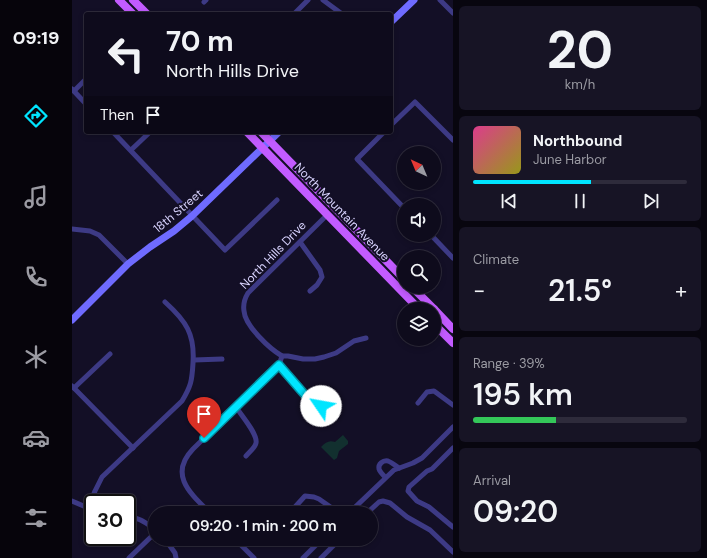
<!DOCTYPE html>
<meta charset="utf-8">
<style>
:root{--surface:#0e0b1c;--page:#171425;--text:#f1f3f6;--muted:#9b9ba3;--line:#2e2b3b;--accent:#00e5ff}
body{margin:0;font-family:"DM Sans",sans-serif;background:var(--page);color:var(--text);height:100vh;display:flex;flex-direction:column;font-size:15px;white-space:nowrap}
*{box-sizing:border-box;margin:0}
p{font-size:13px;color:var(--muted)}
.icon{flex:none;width:22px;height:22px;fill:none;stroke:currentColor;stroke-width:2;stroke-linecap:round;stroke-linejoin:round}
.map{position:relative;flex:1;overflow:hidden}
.side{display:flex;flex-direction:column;gap:6px;padding:6px;background:#08060f;width:254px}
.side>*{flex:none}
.top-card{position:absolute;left:12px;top:12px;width:309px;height:122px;border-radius:4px;box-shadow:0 2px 6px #0003,0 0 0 1px var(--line);background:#0e0b1c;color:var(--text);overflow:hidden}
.needle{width:26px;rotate:316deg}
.fabs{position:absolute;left:325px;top:146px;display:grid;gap:8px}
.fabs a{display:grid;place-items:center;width:44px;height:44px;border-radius:50%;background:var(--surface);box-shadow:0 2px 6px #0003,0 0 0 1px var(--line);font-size:20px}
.speed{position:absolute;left:12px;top:494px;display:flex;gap:8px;font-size:20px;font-weight:700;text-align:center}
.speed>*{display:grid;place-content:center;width:52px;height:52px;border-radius:50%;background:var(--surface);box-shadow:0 2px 6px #0003,0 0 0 1px var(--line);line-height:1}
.speed .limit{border:2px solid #111;border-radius:6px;background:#fff;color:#111}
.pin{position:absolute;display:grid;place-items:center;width:34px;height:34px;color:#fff;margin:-41px -17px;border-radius:50% 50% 50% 0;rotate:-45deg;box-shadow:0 0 4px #0007}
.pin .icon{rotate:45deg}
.me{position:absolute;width:44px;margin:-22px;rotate:303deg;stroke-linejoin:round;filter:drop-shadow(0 0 3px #0008)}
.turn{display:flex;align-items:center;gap:14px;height:84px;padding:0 16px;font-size:18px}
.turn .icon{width:52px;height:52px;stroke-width:2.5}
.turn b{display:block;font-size:28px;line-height:34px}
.then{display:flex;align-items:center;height:38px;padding:0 16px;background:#0003;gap:8px;font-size:15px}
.big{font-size:30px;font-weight:600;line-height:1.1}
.side .widget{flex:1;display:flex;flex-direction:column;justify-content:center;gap:6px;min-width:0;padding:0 14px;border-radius:6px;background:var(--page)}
.side .dial{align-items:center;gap:0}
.dial b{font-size:52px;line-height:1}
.song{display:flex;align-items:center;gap:12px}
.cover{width:48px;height:48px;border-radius:6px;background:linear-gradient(135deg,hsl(330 70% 55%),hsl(60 70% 35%))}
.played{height:4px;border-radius:2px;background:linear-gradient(90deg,var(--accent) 55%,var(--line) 55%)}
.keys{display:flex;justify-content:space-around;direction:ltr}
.heat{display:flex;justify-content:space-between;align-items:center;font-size:22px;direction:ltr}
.charge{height:6px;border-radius:3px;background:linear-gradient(90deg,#34c759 39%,var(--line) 0)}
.trip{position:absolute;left:76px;top:506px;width:230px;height:40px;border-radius:20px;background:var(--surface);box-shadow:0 2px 6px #0003,0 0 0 1px var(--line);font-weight:600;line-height:40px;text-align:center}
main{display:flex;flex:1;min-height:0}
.menu{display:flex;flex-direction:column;width:72px;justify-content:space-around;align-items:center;background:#06040b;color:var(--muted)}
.menu .icon{width:28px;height:28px}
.menu .active{color:var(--accent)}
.menu b{font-size:18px;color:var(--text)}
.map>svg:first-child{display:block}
.green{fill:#12302f}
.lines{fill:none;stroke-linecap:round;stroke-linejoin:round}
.minor{stroke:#3d3a85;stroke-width:5}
.secondary{stroke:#6f6bff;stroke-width:7}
.primary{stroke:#c25bff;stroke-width:8}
.route-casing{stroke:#0095a6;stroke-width:10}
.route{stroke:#00e5ff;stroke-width:7}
.labels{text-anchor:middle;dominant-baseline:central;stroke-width:4;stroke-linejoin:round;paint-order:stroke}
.street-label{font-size:12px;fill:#d9d4ff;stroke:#130f26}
</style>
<main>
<nav class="menu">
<b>09:19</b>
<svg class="icon active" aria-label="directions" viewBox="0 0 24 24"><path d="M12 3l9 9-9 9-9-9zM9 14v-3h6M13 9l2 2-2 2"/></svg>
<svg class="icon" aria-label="music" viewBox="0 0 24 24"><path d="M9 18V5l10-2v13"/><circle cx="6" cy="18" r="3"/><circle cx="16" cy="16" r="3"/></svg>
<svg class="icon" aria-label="phone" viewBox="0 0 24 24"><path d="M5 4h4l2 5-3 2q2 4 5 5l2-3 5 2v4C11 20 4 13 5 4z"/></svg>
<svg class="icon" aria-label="climate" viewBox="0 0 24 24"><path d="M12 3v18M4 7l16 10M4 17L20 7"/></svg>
<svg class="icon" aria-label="car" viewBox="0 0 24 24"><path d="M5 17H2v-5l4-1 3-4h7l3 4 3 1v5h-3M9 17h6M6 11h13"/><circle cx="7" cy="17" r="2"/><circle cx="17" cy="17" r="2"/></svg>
<svg class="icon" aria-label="filters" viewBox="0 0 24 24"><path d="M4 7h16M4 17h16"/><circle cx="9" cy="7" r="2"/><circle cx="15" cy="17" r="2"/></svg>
</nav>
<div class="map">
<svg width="381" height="558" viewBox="0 0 381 558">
<rect width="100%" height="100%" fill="#130f26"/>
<!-- green -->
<path class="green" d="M271,435l5,6v3l-9,7 -2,7 -3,2 -13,-13c5,-5 8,-7 14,-5z"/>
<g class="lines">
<!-- minor -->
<g class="minor">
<polyline points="251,0 270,14"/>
<polyline points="368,0 381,13"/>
<polyline points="132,2 134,0"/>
<polyline points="222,14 236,0"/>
<polyline points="0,89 14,104"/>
<polyline points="2,91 14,79"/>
<polyline points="319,125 343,102 381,140"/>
<polyline points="41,132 153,250 205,200"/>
<polyline points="312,132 285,159 332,208"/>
<polyline points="59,150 78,132"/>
<polyline points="0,229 18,231 27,235 56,264"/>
<polyline points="359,235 381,258"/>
<polyline points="228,242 248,270 250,277 245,285 238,291"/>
<polyline points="210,356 216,356 231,359 243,359 252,357 264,353 282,341 294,338"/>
<polyline points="122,360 150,359"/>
<polyline points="207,365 240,403 249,406 258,402 264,396"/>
<polyline points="0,386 61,448"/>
<polyline points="2,388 38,354"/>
<polyline points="346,403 355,392 362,391 381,405"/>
<path d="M164,407c5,8 22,27 20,36 -1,5 -7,9 -10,13"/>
<polyline points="381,448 360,469 355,471 337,487 336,491 345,501 357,507 381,527"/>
<path d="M313,477c-2,-2 -5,-5 -6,-8 -1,-5 4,-9 9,-8 3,1 8,5 11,7"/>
<polyline points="0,501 21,510"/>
<polyline points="223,507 233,496 242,497 247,499 267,513"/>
<path d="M16,509l7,-18 7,-14 80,-76c9,-15 10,-20 11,-38 2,-29 -7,-42 -28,-61"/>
<path d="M138,513c-19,-19 -42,-38 -17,-64l86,-84 3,-9c-12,-7 -37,-30 -38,-45 -1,-6 1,-13 4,-18l79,-78"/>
<polyline points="277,513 322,470 341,463 350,458 381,427"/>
<polyline points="295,513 307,502 311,501 318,503 335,517 358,530 381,552"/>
<path d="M55,516c11,1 19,7 28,13"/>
<polyline points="93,539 103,553 104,558"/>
<polyline points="163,539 182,558"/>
<polyline points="57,558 83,533"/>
<polyline points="231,558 250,539"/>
<polyline points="249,558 268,539"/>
</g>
<!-- secondary -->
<g class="secondary">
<polyline points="319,22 342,0"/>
<polyline points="0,320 56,264 78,247 102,231 120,216 207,132"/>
</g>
<!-- primary -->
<g class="primary">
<polyline points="47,0 61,14"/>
<polyline points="61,0 75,14"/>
<polyline points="175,132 347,309"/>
<polyline points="189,132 332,279"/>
<polyline points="340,287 362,309"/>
<polyline points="362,309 381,329"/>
<polyline points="362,324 381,343"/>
</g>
</g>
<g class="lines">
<defs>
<polyline id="route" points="132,438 207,365 240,403 249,406"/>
</defs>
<!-- route casing -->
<use href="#route" class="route-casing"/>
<!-- route -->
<use href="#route" class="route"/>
</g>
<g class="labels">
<!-- street labels -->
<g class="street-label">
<text transform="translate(106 211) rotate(-40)">18th Street</text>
<text transform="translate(270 212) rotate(46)">North Mountain Avenue</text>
<text transform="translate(201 255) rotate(-46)">North Hills Drive</text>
</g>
</g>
</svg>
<div class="fabs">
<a><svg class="needle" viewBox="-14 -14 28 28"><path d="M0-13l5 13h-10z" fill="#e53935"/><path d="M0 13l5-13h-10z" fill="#9b9ba3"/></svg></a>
<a><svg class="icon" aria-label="sound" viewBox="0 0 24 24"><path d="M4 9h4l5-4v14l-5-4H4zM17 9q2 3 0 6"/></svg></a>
<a><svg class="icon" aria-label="search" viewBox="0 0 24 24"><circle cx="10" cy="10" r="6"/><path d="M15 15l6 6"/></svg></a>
<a><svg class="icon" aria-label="layers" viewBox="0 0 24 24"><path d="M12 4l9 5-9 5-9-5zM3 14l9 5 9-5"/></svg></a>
</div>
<div class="speed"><div class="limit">30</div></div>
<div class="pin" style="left:132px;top:438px;background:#d93025"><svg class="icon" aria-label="arrive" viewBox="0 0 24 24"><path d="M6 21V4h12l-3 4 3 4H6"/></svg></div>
<svg class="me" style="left:249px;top:406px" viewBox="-20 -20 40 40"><circle r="19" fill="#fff"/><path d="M0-13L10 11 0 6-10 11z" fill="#00e5ff"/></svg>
<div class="trip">09:20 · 1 min · 200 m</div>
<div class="top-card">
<div class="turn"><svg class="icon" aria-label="left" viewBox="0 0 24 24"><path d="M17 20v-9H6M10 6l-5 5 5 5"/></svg><div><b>70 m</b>North Hills Drive</div></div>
<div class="then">Then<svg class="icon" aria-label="arrive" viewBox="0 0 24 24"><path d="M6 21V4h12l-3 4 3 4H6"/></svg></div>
</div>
</div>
<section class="side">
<div class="widget dial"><b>20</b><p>km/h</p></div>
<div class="widget">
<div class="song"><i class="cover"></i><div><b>Northbound</b><p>June Harbor</p></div></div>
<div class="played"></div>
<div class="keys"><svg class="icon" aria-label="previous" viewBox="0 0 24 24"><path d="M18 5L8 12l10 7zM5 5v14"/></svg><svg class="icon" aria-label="pause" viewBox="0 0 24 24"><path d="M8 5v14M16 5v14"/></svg><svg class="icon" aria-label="next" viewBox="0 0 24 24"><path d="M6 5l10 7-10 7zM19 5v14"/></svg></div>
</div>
<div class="widget"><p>Climate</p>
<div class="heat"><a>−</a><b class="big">21.5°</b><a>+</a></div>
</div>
<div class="widget"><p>Range · 39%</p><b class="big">195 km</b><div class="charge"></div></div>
<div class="widget"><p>Arrival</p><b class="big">09:20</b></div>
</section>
</main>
